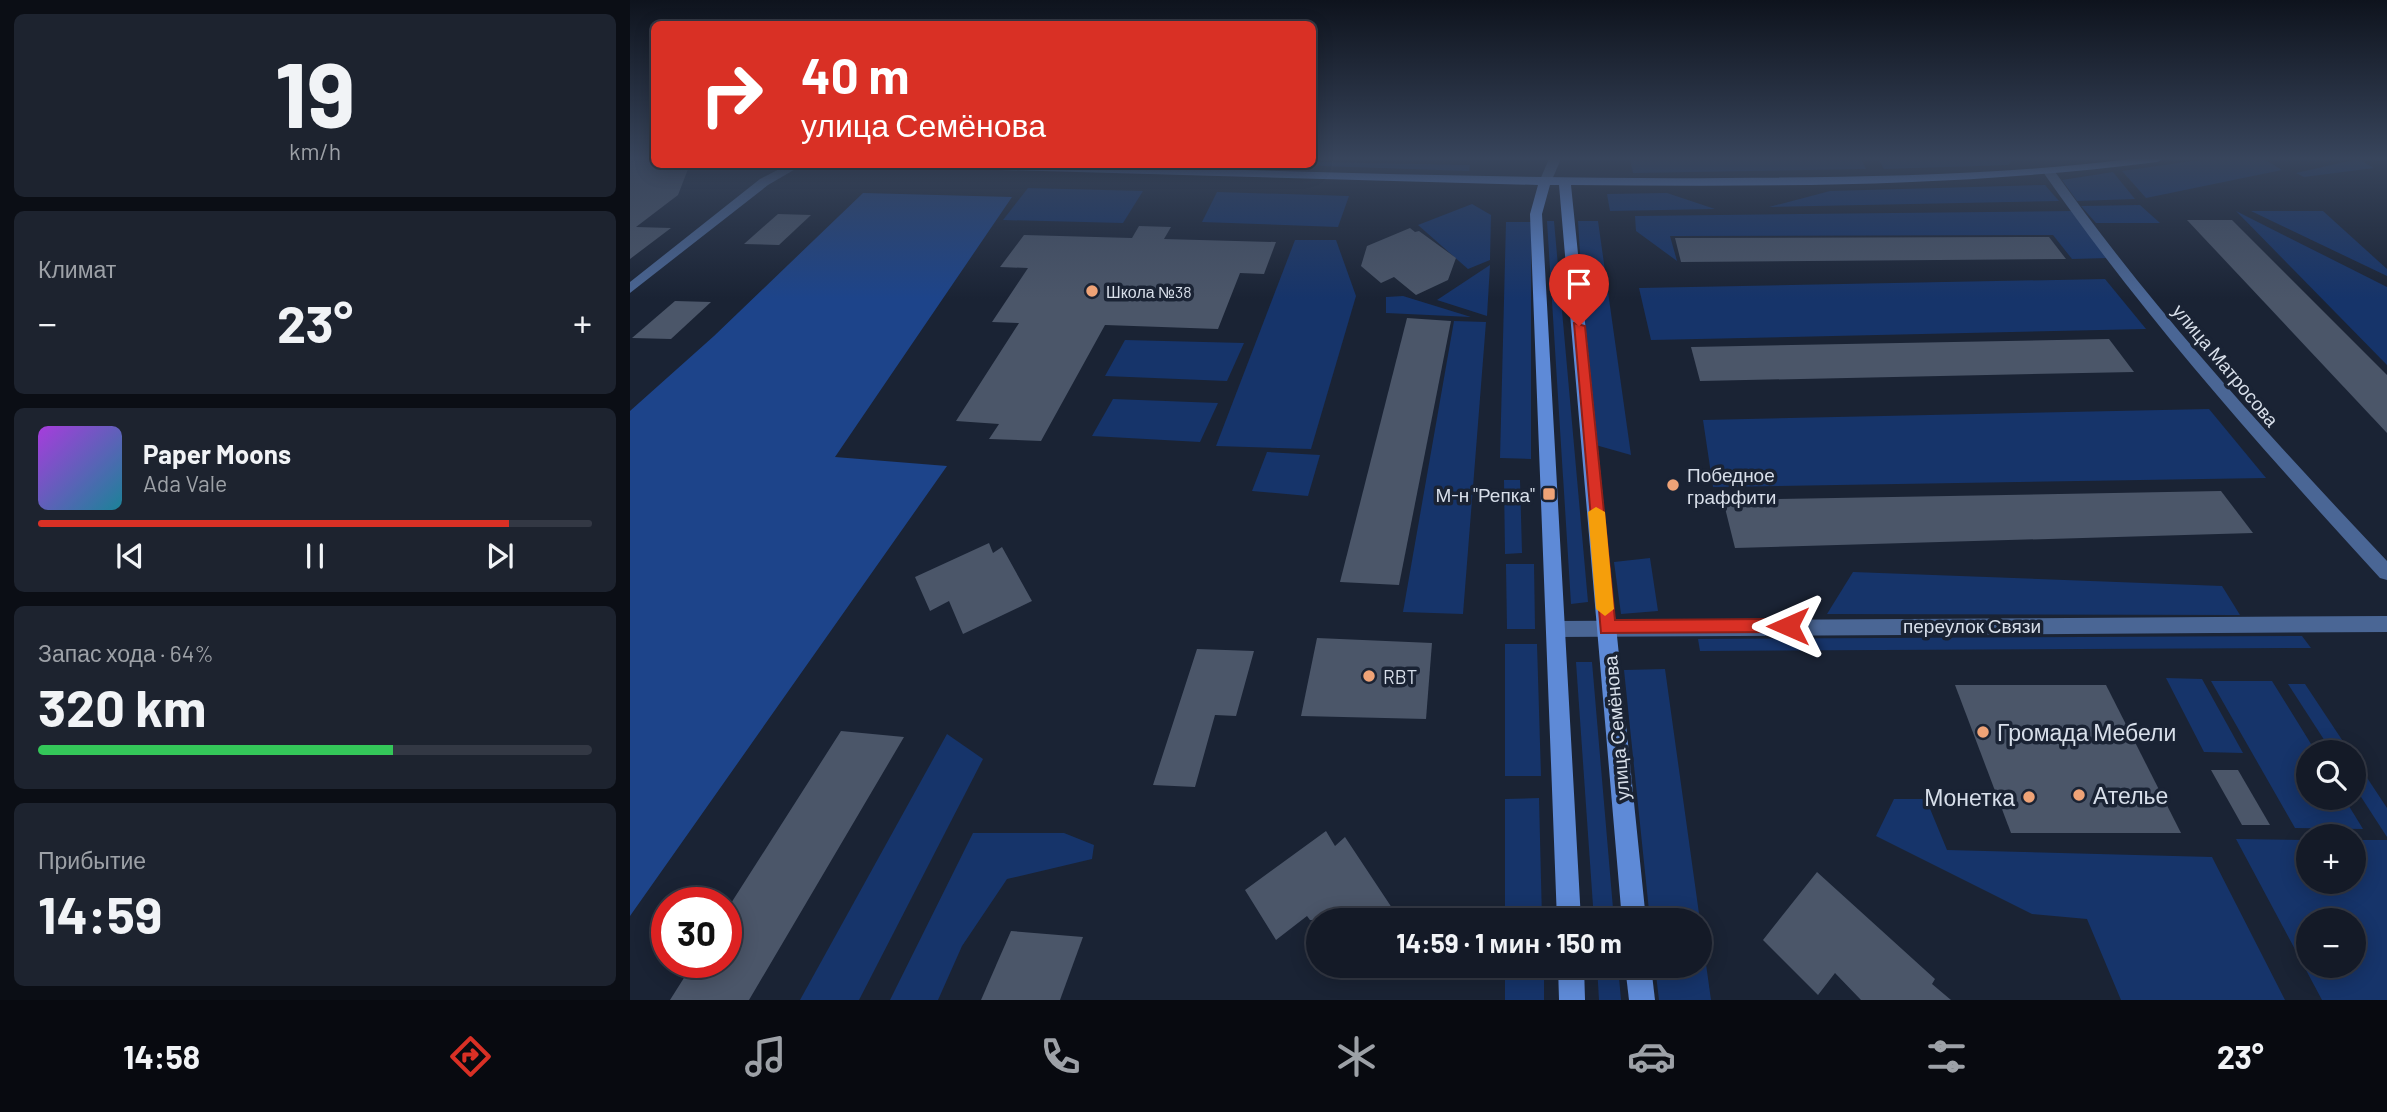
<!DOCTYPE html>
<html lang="ru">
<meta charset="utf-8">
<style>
:root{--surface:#141a27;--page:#1d232f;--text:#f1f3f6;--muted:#9da1a7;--line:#333844;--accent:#d93025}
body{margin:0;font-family:Barlow,sans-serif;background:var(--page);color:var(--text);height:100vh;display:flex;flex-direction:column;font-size:26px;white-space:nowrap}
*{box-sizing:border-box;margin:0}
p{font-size:23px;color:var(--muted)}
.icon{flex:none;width:38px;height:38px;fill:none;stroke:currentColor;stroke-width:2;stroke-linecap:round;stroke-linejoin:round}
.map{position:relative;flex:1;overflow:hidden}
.panel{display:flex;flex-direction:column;gap:14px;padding:14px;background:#0b0e15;width:630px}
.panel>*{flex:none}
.guide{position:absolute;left:21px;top:21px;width:665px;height:147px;border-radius:10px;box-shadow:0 4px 18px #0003,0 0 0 2px var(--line);background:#d93025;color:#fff;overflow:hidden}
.buttons{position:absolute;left:1666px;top:740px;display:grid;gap:14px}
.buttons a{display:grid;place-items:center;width:70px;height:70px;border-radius:50%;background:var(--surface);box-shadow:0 4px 18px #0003,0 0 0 2px var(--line);font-size:35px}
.speed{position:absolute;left:21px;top:887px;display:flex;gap:14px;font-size:35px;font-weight:700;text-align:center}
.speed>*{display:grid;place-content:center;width:91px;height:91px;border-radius:50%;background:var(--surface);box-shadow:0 4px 18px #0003,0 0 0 2px var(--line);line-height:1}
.speed .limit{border:10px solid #d22;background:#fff;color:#111}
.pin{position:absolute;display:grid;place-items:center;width:60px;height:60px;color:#fff;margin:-72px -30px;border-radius:50% 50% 50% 0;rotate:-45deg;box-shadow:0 0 7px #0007}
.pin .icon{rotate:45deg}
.me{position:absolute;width:77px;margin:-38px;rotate:270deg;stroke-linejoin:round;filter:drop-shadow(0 0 5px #0008)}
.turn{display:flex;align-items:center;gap:24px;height:147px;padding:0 35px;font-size:32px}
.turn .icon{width:91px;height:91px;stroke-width:2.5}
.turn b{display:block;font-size:49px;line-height:60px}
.big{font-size:52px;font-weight:700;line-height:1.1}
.panel .tile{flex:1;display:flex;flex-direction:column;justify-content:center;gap:10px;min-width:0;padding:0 24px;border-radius:10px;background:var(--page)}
.panel .dial{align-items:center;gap:0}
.dial b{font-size:91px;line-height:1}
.song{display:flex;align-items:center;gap:21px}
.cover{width:84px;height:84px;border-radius:10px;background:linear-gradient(135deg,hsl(280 70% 55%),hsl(190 70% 35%))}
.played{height:7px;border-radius:4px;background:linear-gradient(90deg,var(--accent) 85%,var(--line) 85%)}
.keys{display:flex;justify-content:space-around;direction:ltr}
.heat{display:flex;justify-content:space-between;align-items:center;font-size:38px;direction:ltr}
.charge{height:10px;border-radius:5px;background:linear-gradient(90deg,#34c759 64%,var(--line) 0)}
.trip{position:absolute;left:676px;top:908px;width:406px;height:70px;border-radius:35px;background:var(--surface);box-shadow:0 4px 18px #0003,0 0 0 2px var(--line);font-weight:700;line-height:70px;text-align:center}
.menu{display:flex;height:112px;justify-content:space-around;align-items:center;background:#080a10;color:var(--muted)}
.menu .icon{width:49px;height:49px}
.menu .current{color:var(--accent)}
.menu b{font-size:32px;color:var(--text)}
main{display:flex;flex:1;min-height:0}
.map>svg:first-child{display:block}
.green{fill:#16346a;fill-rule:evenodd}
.forest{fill:#1d448a}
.building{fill:#4b5669}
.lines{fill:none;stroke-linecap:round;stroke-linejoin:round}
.street{fill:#4a6695;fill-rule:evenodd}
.secondary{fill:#5e8ad7;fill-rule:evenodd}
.route{fill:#d93025;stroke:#8d1f18;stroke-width:2}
.slow{fill:#f59e0b}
.poi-dot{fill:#efa377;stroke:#1a2334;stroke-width:2.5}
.labels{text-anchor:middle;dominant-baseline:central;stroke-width:7;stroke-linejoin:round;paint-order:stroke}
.far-poi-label{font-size:16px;fill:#d8dfea;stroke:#1a2334;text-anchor:start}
.street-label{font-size:19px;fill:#d8dfea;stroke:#1a2334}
.poi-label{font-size:19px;fill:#d8dfea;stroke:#1a2334;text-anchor:start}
.near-poi-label{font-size:23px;fill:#d8dfea;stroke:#1a2334;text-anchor:start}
</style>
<main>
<section class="panel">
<div class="tile dial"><b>19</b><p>km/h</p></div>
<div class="tile"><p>Климат</p>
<div class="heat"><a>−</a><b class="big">23°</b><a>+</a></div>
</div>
<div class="tile">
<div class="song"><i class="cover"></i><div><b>Paper Moons</b><p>Ada Vale</p></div></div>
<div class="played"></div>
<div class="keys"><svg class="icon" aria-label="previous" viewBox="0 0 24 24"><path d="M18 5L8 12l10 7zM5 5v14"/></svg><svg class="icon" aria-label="pause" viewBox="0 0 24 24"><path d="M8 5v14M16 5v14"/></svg><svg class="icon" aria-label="next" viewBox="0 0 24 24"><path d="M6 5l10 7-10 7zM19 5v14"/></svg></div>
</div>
<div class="tile"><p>Запас хода · 64%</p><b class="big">320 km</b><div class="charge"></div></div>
<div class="tile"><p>Прибытие</p><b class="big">14:59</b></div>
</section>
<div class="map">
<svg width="1757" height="1000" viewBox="0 0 1757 1000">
<rect width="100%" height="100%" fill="#1a2334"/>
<!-- green -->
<g class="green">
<polygon points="1000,159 1231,159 1236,169 1003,173"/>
<polygon points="1248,159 1384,159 1378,165 1254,169"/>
<polygon points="1576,159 1634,159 1652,170 1516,198 1492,171"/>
<polygon points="1728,159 1744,168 1674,177 1666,173"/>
<polygon points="683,162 840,165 839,171 662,165 682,164"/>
<polygon points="1483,172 1505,199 1447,201 1432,180"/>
<polygon points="1415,185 1429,201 1139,207 1200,191"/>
<polygon points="398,188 513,191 493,223 373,220"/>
<polygon points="587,192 719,196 708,227 572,222"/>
<polygon points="1037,193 1085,209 980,211 977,194"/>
<polygon points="842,204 861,215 860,260 838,269 788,225"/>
<polygon points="1510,205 1530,223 1466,223 1451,206"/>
<polygon points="1442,211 1478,258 1442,259 1423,235 1040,236 1047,261 1006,231 1005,216"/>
<polygon points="1606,211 1757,287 1757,365"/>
<polygon points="1621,211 1693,211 1757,269 1757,276"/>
<polygon points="917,221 924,221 958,602 941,604"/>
<polygon points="948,221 968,221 1001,455 962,444"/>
<polygon points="876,222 901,222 901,459 870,458"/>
<polygon points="665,240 706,240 726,296 681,449 586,446"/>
<polygon points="860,265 857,316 807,300"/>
<polygon points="1475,279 1516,329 1021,340 1009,288"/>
<polygon points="773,296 841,317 756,313 756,297"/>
<polygon points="824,321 856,322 833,614 773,612"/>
<polygon points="495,340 614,343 597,381 475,376"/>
<polygon points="483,399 588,403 570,442 462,436"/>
<polygon points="1579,409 1636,478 1083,487 1073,420"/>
<polygon points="637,452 690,455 678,496 622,491"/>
<polygon points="874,480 890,480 892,553 875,554"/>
<polygon points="1020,558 1028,611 991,614 984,562"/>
<polygon points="876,564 904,564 905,629 877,629"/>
<polygon points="1223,572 1592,586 1610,615 1197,614"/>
<polygon points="1672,636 1681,648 1070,651 1068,639"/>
<polygon points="875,644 907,644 911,776 875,776"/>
<polygon points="946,662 962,662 984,920 964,920"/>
<polygon points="1035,669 1081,1000 1029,1000 1025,966 1069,966 1069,920 1020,920 994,670"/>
<polygon points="1536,678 1572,679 1613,753 1574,752"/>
<polygon points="1581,681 1642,681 1686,752 1678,752 1678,798 1714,798 1733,829 1665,828"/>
<polygon points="1658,684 1675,684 1720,752 1702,752"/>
<polygon points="317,734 353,759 229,1000 170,1000"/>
<polygon points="1724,758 1757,808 1757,837 1724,786"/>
<polygon points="909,798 912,920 875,920 875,799"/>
<polygon points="1264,799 1296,799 1317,850 1582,857 1655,1000 1491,1000 1457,919 1402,914 1246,836"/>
<polygon points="343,833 434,833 464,845 462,859 377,879 332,946 308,1000 260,1000"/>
<path d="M1606,839l72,1v42h46v-42h33v160h-65zM1678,920h46v46h-46z"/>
<rect x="875" y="966" width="39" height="34"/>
<polygon points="967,966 988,966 991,1000 969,1000"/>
</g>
<!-- forest -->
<polygon class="forest" points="233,193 382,197 205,457 317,466 0,916 0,411 84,336"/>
<!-- building -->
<g class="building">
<polygon points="0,159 24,159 24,164 60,164 48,195 6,227 41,228 0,259"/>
<polygon points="148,214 181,215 149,245 114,244"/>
<polygon points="1557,220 1602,220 1757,375 1757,433"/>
<polygon points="509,226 541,227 534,239 646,242 634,274 610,273 588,329 475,325 411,441 359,439 369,424 326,421 389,323 362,322 398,268 370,267 394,235 502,238"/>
<polygon points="780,228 785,232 789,231 826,258 818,280 786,295 764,277 751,283 731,266 737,246"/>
<polygon points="1394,237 1419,237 1436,259 1051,262 1045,238"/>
<polygon points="45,301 81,302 41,339 2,338"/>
<polygon points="777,318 821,321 769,585 710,582"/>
<polygon points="1479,339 1504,372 1070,381 1061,347"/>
<polygon points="1591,491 1623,533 1105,548 1093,500"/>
<polygon points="359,543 363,553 372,547 402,601 333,634 319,601 300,611 285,577"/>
<polygon points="687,638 802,643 796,719 671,716"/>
<polygon points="567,649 624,651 606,716 585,715 565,787 523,785"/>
<polygon points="1325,685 1476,685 1551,833 1381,833"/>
<polygon points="211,731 274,737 119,1000 40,1000 64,962 96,962 96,911"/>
<polygon points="1581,770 1608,770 1640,825 1612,825"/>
<polygon points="696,831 705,846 715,837 770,920 680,920 677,916 646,940 615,890"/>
<polygon points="1187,872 1305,979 1302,984 1321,1000 1231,1000 1205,973 1188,995 1133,940"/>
<polygon points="381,931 453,937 430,1000 351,1000"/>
</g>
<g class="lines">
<!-- street -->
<g class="street">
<polygon points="919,159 931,159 921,182 915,186 909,182"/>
<polygon points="159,164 174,164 138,185 0,293 0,282 130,179"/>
<path d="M1415,169h8c100,141 216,267 334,392v19l-7,-2c-119,-130 -236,-261 -337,-406z"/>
<polygon points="1757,616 1757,632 927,637 920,635 917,629 920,623 927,621"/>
</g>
<!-- secondary -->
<g class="secondary">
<path d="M1499,159h34l-6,3c-194,25 -390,25 -586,23l75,735h-24l-63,-735h-9l-8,29 39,706h-24l-27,-706 8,-29 -641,-18 -5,-3c277,0 555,16 833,14 135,-1 270,-2 404,-19z"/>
<polygon points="928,966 954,966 955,1000 929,1000"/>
<polygon points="995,966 1021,966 1025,1000 999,1000"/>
</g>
</g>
<!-- sky -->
<linearGradient id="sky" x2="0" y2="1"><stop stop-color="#0e131d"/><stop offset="0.53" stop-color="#38455c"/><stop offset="1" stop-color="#38455c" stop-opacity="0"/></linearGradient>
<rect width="1757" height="299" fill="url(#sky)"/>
<!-- route -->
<polygon class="route" points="944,323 955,326 985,620 1158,619 1165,621 1167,626 1165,632 971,633"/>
<!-- slow -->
<polygon class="slow" points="966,507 975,512 984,609 975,616 966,609 958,512"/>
<!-- markers -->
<g class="poi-dot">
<circle cx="462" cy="291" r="7"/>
<circle cx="1043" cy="485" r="7"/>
<rect x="912" y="487" width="14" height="14" rx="3.5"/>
<circle cx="739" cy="676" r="7"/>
<circle cx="1353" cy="732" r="7"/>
<circle cx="1449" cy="795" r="7"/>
<circle cx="1399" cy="797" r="7"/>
</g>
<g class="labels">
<!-- far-poi labels -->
<g class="far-poi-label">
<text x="476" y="291">Школа №38</text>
</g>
<!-- street labels -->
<g class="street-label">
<text transform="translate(1596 365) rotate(50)">улица Матросова</text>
<text x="1342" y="625">переулок Связи</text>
<text transform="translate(986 728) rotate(-95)">улица Семёнова</text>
</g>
<!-- poi labels -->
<g class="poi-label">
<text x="1057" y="474">Победное<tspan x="1057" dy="22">граффити</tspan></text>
<text x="905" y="494" text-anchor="end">М-н "Репка"</text>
<text x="753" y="676">RBT</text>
</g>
<!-- near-poi labels -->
<g class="near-poi-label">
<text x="1367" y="732">Громада Мебели</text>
<text x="1463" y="795">Ателье</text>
<text x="1385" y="797" text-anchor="end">Монетка</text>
</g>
</g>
</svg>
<div class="buttons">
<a><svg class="icon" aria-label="search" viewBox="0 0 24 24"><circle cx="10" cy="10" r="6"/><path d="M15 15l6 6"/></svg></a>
<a>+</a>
<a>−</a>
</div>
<div class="speed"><div class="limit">30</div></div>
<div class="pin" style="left:949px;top:326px;background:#d93025"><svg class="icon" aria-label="arrive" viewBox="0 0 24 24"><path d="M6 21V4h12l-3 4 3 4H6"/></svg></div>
<svg class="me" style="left:1158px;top:626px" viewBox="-20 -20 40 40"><path d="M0-17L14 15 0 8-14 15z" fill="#d93025" stroke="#fff" stroke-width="4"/></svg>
<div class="trip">14:59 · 1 мин · 150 m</div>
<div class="guide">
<div class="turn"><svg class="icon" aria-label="right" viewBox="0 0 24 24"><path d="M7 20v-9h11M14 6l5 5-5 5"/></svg><div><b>40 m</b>улица Семёнова</div></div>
</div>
</div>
</main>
<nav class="menu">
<b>14:58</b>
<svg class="icon current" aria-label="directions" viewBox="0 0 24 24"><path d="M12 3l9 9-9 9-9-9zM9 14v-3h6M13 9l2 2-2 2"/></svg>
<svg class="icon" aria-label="music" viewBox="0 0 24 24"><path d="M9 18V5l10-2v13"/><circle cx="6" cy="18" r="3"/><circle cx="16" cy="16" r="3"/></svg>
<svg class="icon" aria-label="phone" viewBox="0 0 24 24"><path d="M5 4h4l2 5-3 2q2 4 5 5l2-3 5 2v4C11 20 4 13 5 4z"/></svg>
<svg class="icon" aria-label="climate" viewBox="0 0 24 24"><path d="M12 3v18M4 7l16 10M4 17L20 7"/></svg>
<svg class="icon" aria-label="car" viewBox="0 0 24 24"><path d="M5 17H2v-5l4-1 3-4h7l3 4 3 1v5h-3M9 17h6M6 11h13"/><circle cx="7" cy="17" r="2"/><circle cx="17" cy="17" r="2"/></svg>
<svg class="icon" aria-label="filters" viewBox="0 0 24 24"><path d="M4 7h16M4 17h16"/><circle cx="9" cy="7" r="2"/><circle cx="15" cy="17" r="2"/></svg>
<b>23°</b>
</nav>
